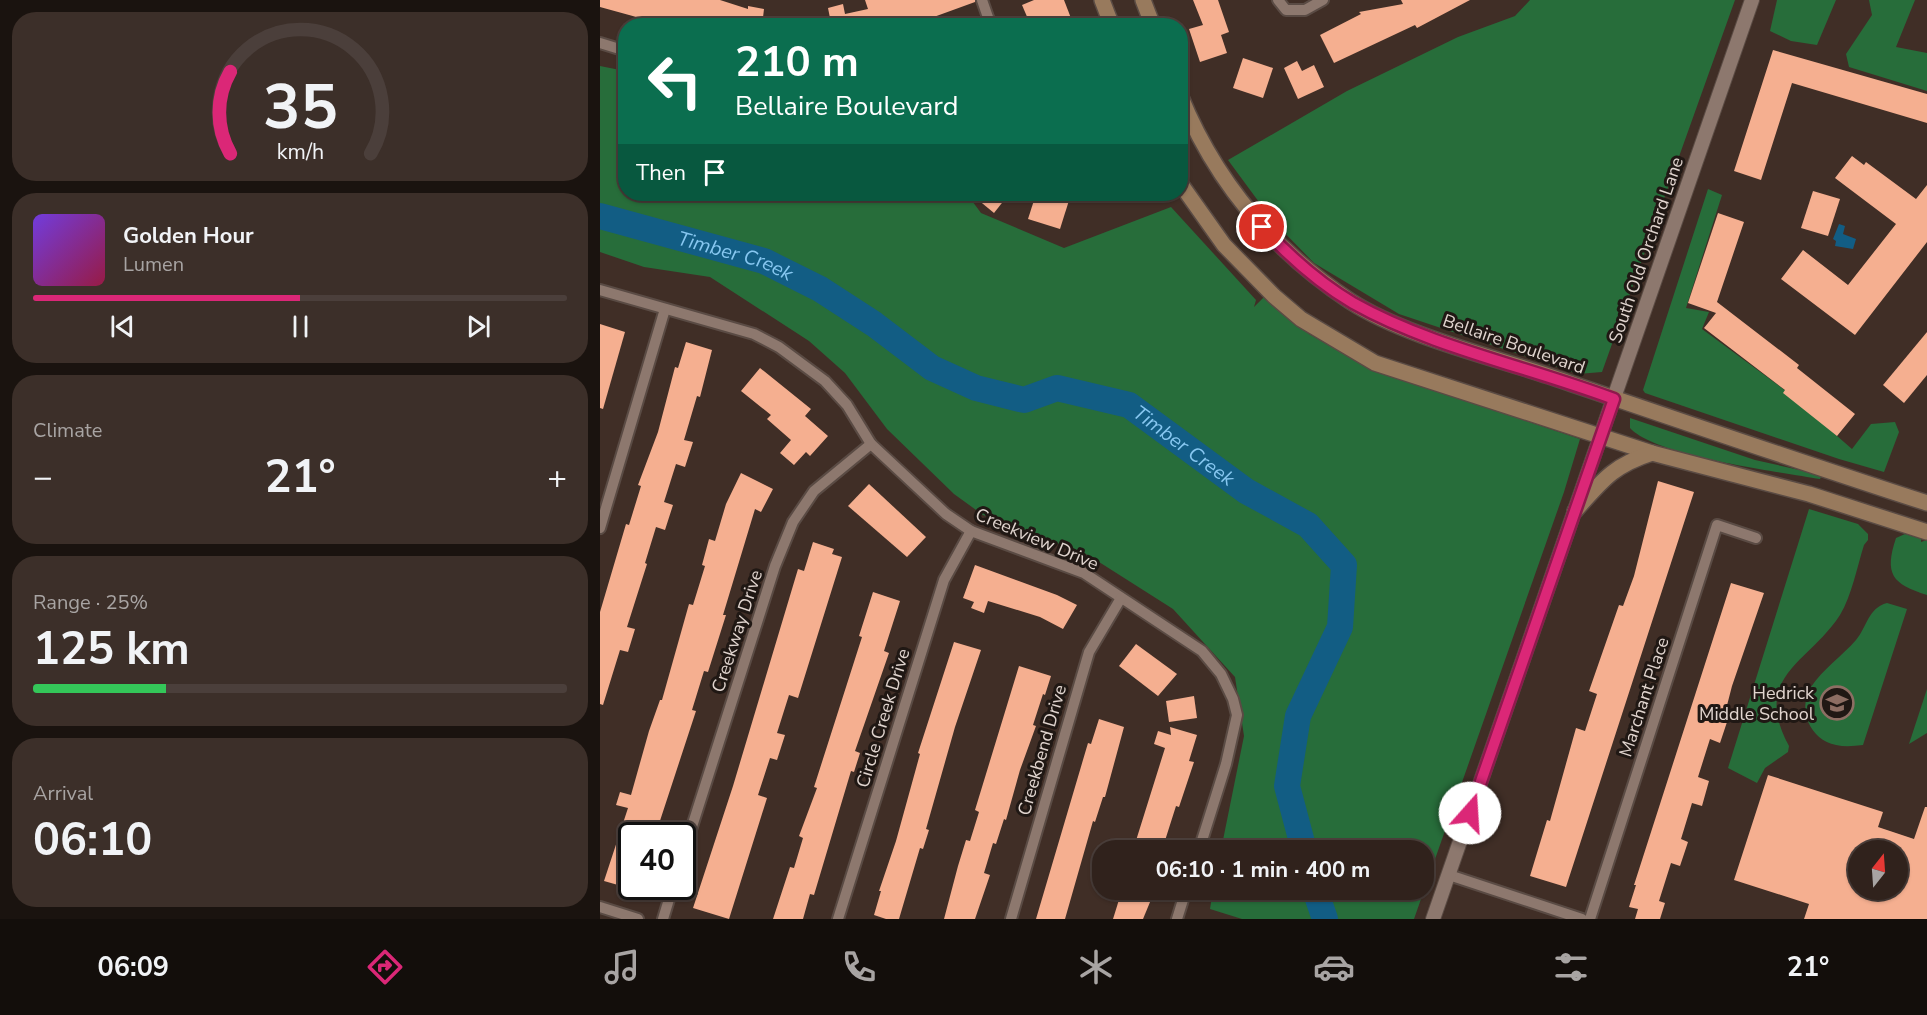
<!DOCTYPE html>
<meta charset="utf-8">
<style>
:root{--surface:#30221c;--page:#3c2f29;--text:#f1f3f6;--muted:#a8a4a3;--line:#4b3f3b;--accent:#db2777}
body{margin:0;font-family:"Nunito Sans",sans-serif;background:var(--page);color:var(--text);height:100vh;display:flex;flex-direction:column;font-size:22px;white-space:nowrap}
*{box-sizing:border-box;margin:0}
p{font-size:20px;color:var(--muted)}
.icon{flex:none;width:33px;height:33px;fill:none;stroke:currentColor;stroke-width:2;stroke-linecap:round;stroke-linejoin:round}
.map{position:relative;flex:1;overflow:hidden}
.side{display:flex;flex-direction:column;gap:12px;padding:12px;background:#1a130f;width:600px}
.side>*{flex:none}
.banner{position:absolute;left:18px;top:18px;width:570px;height:183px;border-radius:24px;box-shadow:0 2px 4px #0004,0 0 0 2px var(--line);background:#0b6e4f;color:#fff;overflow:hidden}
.needle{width:39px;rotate:17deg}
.tools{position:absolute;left:1248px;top:840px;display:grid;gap:12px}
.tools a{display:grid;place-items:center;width:60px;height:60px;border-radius:50%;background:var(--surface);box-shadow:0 2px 4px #0004,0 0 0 2px var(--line);font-size:30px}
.speed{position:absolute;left:18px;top:822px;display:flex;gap:12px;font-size:30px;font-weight:700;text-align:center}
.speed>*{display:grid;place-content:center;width:78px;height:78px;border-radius:50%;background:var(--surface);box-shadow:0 2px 4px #0004,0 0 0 2px var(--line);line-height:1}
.speed .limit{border:3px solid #111;border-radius:9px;background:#fff;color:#111}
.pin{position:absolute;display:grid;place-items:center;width:51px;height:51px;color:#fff;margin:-26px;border:3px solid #fff;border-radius:50%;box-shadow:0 2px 6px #0007}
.me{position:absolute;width:66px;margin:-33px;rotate:19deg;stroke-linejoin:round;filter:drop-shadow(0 0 4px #0008)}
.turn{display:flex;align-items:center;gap:21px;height:126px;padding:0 18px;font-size:27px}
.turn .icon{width:78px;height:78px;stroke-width:2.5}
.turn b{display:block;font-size:42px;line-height:51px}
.then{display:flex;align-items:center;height:57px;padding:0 18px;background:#0003;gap:12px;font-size:22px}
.big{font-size:45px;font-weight:700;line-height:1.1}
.side .widget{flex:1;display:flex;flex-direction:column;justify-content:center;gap:9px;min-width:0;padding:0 21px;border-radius:24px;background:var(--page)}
.side .dial{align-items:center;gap:0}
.dial svg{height:156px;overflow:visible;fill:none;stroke:var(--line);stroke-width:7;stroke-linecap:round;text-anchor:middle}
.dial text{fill:var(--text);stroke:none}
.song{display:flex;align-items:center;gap:18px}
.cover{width:72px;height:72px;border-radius:9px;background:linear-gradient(135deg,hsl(260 70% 55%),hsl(340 70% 35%))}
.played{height:6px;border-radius:3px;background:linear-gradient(90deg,var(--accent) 50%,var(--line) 50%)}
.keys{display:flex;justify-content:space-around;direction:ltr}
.heat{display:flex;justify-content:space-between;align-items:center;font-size:33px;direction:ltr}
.charge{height:9px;border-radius:4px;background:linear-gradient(90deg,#34c759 25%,var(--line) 0)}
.trip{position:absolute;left:492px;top:840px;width:342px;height:60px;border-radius:24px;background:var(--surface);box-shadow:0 2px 4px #0004,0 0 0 2px var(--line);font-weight:700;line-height:60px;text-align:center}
.tabs{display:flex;height:96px;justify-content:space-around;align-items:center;background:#130e0b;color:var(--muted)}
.tabs .icon{width:42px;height:42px}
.tabs .on{color:var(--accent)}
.tabs b{font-size:27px;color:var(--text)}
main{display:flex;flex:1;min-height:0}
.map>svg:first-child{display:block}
.green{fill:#276d3a}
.water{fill:#125d84}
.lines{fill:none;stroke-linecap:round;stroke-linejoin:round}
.river{stroke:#125d84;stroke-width:26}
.building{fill:#f5af90;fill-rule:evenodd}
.minor-casing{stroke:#5a4b44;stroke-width:14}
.tertiary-casing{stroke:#5a4b44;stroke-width:16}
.secondary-casing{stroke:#5a4b44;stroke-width:18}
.minor{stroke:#8d786e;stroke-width:10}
.tertiary{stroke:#8d786e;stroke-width:14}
.secondary{stroke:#987a5d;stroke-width:15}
.route-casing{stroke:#8e194d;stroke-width:15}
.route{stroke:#db2777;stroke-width:10}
.labels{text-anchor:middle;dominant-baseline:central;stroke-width:6;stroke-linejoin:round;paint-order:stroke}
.street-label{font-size:18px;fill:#e1d5cf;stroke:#201814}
.poi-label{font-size:18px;fill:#e1d5cf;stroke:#201814;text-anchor:end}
.water-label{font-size:20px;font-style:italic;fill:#87c7f0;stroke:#201814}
</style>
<main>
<section class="side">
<div class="widget dial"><svg viewBox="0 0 100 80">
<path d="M14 69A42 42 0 1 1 86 69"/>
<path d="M14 69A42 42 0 0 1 14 27" stroke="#db2777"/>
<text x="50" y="56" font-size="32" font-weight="700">35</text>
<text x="50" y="72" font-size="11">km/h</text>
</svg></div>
<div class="widget">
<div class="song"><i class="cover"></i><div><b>Golden Hour</b><p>Lumen</p></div></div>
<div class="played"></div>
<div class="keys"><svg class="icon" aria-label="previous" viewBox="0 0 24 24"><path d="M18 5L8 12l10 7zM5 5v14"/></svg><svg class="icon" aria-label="pause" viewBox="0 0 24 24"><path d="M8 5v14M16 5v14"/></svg><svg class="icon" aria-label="next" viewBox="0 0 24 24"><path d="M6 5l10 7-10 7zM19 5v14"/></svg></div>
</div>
<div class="widget"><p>Climate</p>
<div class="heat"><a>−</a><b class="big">21°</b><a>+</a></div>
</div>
<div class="widget"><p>Range · 25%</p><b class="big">125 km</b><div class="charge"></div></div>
<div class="widget"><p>Arrival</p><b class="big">06:10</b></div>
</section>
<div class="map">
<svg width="1327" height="919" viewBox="0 0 1327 919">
<rect width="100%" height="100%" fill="#402e26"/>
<!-- green -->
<g class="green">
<polygon points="930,0 1135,0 1002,372 978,374 799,314 714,263 673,221 628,160 747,91 858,37 915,16"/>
<polygon points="1177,0 1236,0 1217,45 1191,41 1170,31"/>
<polygon points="1269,0 1315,0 1296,47 1327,53 1327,91 1249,67 1246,54 1272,15"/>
<polygon points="0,66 25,71 26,194 367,194 381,213 464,248 571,207 656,300 654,307 664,297 709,334 769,368 980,439 964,492 814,919 642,919 610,909 613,890 824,890 824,850 621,850 644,736 635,677 573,609 488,555 383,515 354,494 287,429 245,373 209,341 110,277 44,267 0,252"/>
<polygon points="1108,189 1122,195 1086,308 1109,312 1102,329 1182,388 1252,449 1271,424 1295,422 1299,432 1284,472 1239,459 1045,393 1043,390"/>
<path d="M1030,418l125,42 67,15 -2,4c-40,-7 -165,-23 -190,-51z"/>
<path d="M1209,509l49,15 10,10v6l-4,5c-7,22 -12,50 -24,70 -31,48 -89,61 -51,131l-1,6 -23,16 -8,15 -29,-15z"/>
<path d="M1305,534l16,5v3l6,-2v55c-35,-11 -43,-21 -31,-57z"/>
<path d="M1287,603l20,6 -44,136c-9,1 -18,2 -27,0 -26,-5 -39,-36 -25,-58 12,-18 31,-31 45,-47 11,-13 12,-32 31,-37z"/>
<polygon points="1327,689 1327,733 1309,744"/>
</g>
<!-- water -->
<polygon class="water" points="1239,224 1245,226 1243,234 1256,239 1253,249 1235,246 1236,241 1233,239"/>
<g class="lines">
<!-- river -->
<g class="river">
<path id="s1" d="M0,216l164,45 56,28 54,35 58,44 44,20 48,12 33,-12 72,17 117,86 62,34 36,40 -4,62 -42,89 -11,70 17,64"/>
<polyline points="715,890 725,919"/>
</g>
</g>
<!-- building -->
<g class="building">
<polygon points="0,0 120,0 148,9 148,6 164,9 162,26 69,26 0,7"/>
<polygon points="265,0 375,0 375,2 309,26 217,26 217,21 230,18 228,8 243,4 245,14 268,9"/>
<polygon points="434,0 464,0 474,26 431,26 422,5"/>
<polygon points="593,0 618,0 629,32 621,35 627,53 600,62 589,29 603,25"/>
<polygon points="801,0 870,0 817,28 815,25 734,63 720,35 761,14 759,12 803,4"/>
<polygon points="1173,50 1327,94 1327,123 1192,83 1161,180 1134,171"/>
<polygon points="643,58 673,68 663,98 633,88"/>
<polygon points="697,61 702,71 714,65 724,87 698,99 684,68"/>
<polygon points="1252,156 1264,165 1266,162 1316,199 1327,185 1327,242 1255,335 1181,279 1203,250 1248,285 1296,224 1235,178"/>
<polygon points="1213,191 1240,199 1228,236 1201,228"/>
<polygon points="371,194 409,194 394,213"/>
<polygon points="436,194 471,194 460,229 428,219"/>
<polygon points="1118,213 1144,222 1117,302 1199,365 1197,368 1255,414 1237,436 1183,393 1185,390 1104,328 1116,313 1088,303"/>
<polygon points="0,324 25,332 3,409 0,408"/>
<polygon points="1327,332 1327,375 1304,403 1283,385"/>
<polygon points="86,342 112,350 100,397 97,396 84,440 93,442 85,467 76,464 64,502 73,505 65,530 56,527 45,563 47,564 27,627 35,629 28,652 20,650 3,705 0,704 0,612 26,524 29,525 41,486 38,485 58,432 75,367 78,368"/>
<polygon points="160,368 211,409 205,416 228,436 210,456 206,452 194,465 180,453 191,440 167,419 171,415 141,391"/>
<polygon points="141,473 173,489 161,512 155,509 123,615 126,615 108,672 104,671 92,710 96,711 55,836 32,836 32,889 4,881 28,808 16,805 20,792 31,795 49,731 60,700 62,700 89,604 93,605 105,566 102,565 109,539 115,541 126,504"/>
<polygon points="1058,481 1094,492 966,887 930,876 947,820 950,821 976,728 985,731 997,694 989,691 1019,605 1023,606 1034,576"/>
<polygon points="269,484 326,537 307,557 248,506"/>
<polygon points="213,542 234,549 232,554 242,557 198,698 189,695 177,733 185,735 177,760 170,758 158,795 167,798 129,919 93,908 133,786 198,569 204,571"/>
<polygon points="375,565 457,595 477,605 463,629 440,617 388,601 384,613 371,608 374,602 363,598"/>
<polygon points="1131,583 1164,593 1132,686 1124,717 1128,719 1120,743 1110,739 1098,777 1109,781 1102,806 1092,803 1081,839 1088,842 1080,866 1071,863 1059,901 1065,903 1060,919 1035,919 1038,909 1029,907 1036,885 1034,885"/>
<polygon points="273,592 300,601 284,651 289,653 255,751 260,753 254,772 251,771 214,895 210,894 203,919 173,919 190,867 194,868 203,838 199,836 217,788 214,787 262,637 259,636"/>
<polygon points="354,642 381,650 355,727 326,829 329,830 323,849 320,848 299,919 286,919 274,915 281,891 279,891 296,841 320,754 318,753"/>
<polygon points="536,644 577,674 558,696 519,666"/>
<polygon points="419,666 451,676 445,695 443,694 433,725 436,726 420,770 406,820 404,819 396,844 393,843 384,873 390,875 375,919 344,919 358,866 366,840 370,841 379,812 375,810"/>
<polygon points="594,696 597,718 569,722 566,701"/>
<polygon points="499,719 524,727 505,797 503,797 495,822 493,821 465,919 436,919 488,743 491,744"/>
<polygon points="570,727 597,735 589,761 594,762 579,807 576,806 562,850 545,850 534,847 565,748 554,744 558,731 571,735"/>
<path d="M1168,775l115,37 -5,15 36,12 11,-32h2v112h-123l5,-15 -75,-24zM1258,850h40v40h-40z"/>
<polygon points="522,890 555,890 543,919 513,919"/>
</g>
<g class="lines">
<defs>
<g id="minor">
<polyline points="382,0 391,26"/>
<polyline points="678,0 686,10 705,10 723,0"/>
<polyline points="0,43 26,51"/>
<polyline points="0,290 154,334 179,347 225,381 247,405 271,444 346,514 371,531 484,573 602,651 621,674 633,699 637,715 626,764 599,850"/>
<polyline points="0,528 65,309"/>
<polyline points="82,858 175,566 193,522 214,491 271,444"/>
<polyline points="849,875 982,919"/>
<polyline points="0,907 38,919"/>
<polyline points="63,919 73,886"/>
<polyline points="238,919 344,580 371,531"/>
<polyline points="411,919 489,652 521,598"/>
<polyline points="577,919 586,890"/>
<polyline points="990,919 1117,525 1156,538"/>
</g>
<polyline id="tertiary" points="833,919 1152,0"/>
<g id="secondary">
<polyline points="502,0 512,26"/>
<polyline points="543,0 553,26"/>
<path d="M580,95c35,86 93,155 170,206 52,34 139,55 199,75 126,43 251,86 378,127"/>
<polyline points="580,183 624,245 674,296 701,319 775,363 1052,453 1209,494 1327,532"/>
<path d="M975,511c27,-30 37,-45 77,-58"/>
</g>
</defs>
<!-- minor casing -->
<use href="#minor" class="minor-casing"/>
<!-- tertiary casing -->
<use href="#tertiary" class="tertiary-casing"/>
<!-- secondary casing -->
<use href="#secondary" class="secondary-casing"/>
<!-- minor -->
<use href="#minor" class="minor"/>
<!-- tertiary -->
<use href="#tertiary" class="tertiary"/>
<!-- secondary -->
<use href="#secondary" class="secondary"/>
</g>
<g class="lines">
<defs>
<path id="route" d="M662,227c26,28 57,56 91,76 78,44 176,64 261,96l-144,414"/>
</defs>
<!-- route casing -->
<use href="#route" class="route-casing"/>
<!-- route -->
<use href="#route" class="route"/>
</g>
<!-- icons -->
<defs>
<symbol id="school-ring" viewBox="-11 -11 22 22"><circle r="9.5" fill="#201814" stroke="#8d6e63" stroke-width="1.5"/><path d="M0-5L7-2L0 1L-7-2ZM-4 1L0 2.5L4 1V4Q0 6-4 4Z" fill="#8d6e63"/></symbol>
</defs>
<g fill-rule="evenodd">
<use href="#school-ring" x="1218" y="684" width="38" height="38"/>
</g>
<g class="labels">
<!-- street labels -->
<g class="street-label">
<text transform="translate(1046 250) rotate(-71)">South Old Orchard Lane</text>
<text transform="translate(914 344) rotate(19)">Bellaire Boulevard</text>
<text transform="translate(437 539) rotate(23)">Creekview Drive</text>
<text transform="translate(137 631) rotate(-72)">Creekway Drive</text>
<text transform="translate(1044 697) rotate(-72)">Marchant Place</text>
<text transform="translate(283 718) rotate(-73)">Circle Creek Drive</text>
<text transform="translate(442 750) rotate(-74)">Creekbend Drive</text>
</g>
<!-- poi labels -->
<g class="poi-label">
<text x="1214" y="693">Hedrick<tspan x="1214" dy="21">Middle School</tspan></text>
</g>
<!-- water labels -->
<g class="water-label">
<text stroke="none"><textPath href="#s1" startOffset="141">Timber Creek</textPath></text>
<text stroke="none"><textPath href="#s1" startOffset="645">Timber Creek</textPath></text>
</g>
</g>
</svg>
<div class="tools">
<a><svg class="needle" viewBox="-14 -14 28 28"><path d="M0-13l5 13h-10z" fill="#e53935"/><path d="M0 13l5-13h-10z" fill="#a8a4a3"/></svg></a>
</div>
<div class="speed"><div class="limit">40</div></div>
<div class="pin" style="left:662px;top:227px;background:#d93025"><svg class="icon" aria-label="arrive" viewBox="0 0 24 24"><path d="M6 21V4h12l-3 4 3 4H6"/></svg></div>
<svg class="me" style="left:870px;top:813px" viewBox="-20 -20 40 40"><circle r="19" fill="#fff"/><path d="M0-13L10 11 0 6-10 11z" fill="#db2777"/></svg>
<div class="trip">06:10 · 1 min · 400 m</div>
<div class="banner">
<div class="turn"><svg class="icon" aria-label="left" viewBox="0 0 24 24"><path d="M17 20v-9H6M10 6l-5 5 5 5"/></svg><div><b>210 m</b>Bellaire Boulevard</div></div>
<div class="then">Then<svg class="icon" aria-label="arrive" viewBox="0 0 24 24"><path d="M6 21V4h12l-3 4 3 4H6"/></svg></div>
</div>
</div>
</main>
<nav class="tabs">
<b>06:09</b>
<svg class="icon on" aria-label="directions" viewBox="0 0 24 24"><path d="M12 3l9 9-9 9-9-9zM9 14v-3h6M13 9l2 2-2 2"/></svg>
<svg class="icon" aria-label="music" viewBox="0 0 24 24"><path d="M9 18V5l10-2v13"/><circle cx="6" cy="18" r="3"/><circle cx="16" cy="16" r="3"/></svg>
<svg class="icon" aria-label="phone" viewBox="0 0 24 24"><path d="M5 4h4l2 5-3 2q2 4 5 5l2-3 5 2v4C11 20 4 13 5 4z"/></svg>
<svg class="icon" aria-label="climate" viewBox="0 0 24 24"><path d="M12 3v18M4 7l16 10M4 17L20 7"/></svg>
<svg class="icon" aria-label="car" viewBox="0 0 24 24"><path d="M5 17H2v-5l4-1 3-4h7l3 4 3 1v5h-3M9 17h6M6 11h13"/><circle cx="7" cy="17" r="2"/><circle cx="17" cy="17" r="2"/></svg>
<svg class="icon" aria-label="filters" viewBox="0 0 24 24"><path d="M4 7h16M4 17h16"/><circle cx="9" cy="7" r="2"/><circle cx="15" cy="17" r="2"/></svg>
<b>21°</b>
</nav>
